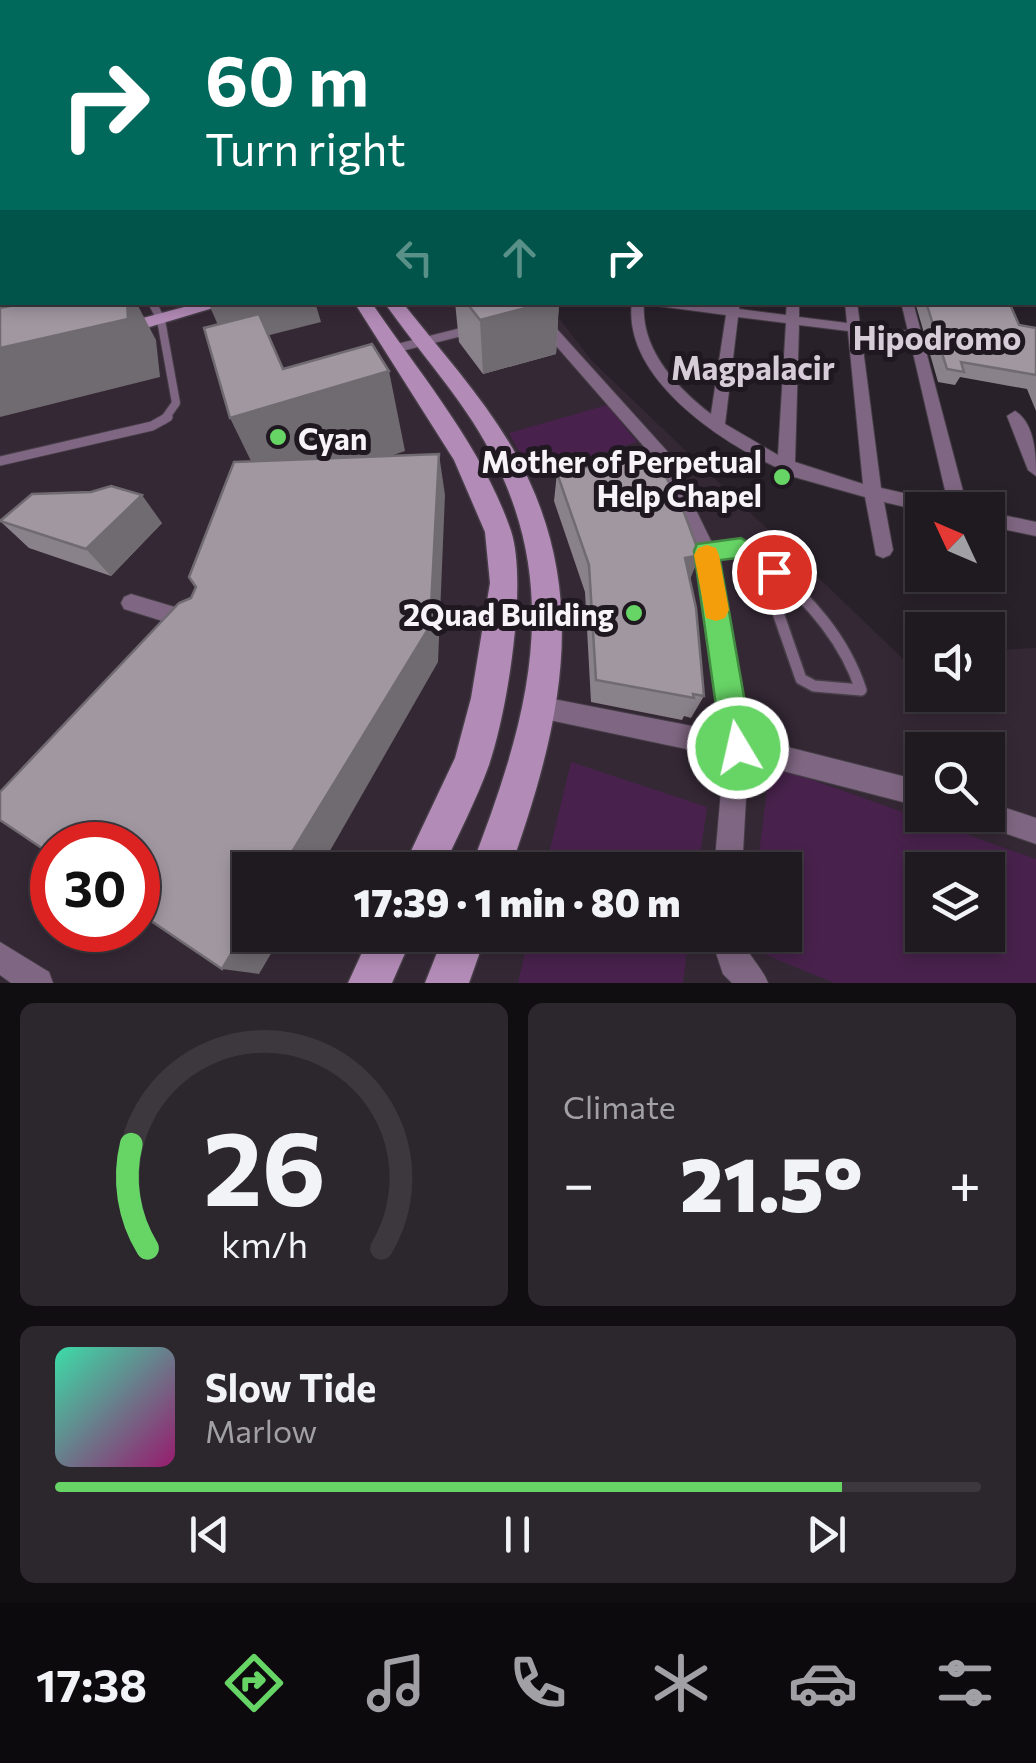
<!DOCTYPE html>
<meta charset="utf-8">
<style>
:root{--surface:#1f1920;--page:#2c262d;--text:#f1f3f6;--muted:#a1a0a5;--line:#3c383e;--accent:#67d466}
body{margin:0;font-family:Commissioner,sans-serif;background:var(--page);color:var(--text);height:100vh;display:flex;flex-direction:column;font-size:38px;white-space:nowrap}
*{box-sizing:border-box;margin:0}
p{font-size:32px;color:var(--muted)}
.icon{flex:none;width:55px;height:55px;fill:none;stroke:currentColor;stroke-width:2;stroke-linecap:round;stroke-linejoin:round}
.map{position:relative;height:983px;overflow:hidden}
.drawer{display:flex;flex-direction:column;gap:20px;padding:20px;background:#110e12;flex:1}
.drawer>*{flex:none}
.hud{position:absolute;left:0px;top:0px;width:1038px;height:305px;box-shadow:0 5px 15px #0003,0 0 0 2px var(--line);background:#00695c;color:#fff;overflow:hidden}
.needle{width:65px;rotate:314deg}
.buttons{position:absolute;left:905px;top:492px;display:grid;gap:20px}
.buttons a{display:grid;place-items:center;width:100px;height:100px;border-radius:0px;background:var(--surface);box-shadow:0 5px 15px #0003,0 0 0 2px var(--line);font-size:50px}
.speed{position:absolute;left:30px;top:822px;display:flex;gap:20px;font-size:50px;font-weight:700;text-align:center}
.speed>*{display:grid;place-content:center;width:130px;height:130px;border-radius:50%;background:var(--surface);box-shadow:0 5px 15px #0003,0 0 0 2px var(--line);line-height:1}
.speed .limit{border:15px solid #d22;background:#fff;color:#111}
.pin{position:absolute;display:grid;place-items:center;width:85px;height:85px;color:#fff;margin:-42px;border:5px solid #fff;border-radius:50%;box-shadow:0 2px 10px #0007}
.me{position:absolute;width:110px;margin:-55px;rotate:351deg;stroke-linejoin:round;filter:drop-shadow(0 0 8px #0008)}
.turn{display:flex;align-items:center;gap:35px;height:210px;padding:0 40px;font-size:45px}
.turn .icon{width:130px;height:130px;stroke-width:2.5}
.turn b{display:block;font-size:70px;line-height:85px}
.lanes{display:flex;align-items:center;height:95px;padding:0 40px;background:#0003;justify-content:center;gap:50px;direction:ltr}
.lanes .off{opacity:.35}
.big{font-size:75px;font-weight:800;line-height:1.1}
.drawer .widget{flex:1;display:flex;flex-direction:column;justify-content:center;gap:15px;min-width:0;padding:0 35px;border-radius:15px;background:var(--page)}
.drawer .dial{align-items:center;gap:0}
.dial svg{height:260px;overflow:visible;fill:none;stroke:var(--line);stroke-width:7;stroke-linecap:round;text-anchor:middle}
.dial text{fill:var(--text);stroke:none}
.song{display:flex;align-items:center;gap:30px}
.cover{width:120px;height:120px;border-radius:15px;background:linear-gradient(135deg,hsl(160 70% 55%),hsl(320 70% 35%))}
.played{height:10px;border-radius:5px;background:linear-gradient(90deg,var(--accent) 85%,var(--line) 85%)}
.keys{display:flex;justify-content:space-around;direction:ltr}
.heat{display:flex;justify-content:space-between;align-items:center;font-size:55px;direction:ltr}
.drawer .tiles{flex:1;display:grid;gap:20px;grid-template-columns:1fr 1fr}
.widget:last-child{grid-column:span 2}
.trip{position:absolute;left:232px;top:852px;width:570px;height:100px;border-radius:0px;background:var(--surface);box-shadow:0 5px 15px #0003,0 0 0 2px var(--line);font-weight:800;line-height:100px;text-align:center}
.menu{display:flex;height:160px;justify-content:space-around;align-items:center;background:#0c0a0d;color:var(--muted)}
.menu .icon{width:70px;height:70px}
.menu .selected{color:var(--accent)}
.menu b{font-size:45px;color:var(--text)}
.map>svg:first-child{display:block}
.built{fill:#342835;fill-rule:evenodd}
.green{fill:#48224c;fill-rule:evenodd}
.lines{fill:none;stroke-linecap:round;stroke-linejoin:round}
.lane-far2-casing{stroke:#463e47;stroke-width:10}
.lane-far1-casing{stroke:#463e47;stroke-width:11}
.lane-casing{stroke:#463e47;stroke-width:14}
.street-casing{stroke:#463e47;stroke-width:2}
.secondary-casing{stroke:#463e47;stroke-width:3}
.lane-far2{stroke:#7f6682;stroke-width:8}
.lane-far1{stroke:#7f6682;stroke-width:9}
.lane{stroke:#7f6682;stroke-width:11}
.street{fill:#7f6682;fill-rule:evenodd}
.secondary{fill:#b38bb7;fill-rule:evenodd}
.wall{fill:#8a828a}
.shaded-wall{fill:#706a71}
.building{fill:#a097a1;stroke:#706a71;stroke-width:2.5}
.route{fill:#67d466;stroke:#438a42;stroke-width:2.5}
.slow{fill:#f59e0b}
.poi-dot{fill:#67d466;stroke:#1f1820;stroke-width:4}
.labels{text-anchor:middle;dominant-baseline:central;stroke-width:10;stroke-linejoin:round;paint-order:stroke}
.poi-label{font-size:30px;font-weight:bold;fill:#f8f3f8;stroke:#1f1820;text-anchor:end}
.far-district-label{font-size:32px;font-weight:bold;fill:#d7cdd8;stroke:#1f1820}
.neighbourhood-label{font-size:32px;font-weight:bold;fill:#d7cdd8;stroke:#1f1820}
</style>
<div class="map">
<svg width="1036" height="983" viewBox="0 0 1036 983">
<rect width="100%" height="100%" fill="#29212a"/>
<!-- built -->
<path class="built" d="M0,136l2,166 545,1 45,58 330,316v18h66v-40l11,-5 37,-2v335h-1036zM922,750h66v65h-66zM52,845h86v85h-86zM250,870h535v65h-535zM922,870h66v65h-66z"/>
<!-- green -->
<g class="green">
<polygon points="607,405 637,442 532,475 509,433"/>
<polygon points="571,762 707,807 698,870 545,870"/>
<path d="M770,765l266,94v124h-202l-87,-36 1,-12h37v-65h-28zM922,870h66v65h-66z"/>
<polygon points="529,935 689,935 683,983 518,983"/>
</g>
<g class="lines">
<defs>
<polyline id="lane-far2" points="152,302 161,320 176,403 164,420"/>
<g id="lane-far1">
<polyline points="0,461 152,426 168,417"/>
<polyline points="708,551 741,548 770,567"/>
</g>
<path id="lane" d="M766,564c42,34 78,74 95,126l-47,-4 -13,-7 -24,-69 -3,-38"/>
<g id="street">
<polygon points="1035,169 1036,170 1036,176 1035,175"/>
<rect x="1035" y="231" width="1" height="6"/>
<rect x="1035" y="248" width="1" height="6"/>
<path d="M632,302h12c-4,47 32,85 67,112l15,-99 -68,-9 -6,-4h38l37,5 1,-5h12l-1,7 47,6 1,-13h12v15l48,6 -2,-21h12l3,23 48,6 -7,-29h12l55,208 -46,1 -38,-9 9,48 -3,5 -7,3 -7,-3 -11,-58 -85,-24 -2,-5c-58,-26 -156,-91 -146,-166zM738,317l48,6 -8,132 -53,-31zM799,325l49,6 15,153 -68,-22zM861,333l49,7 38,163 -67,-15z"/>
<polygon points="542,317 547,318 667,451 716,551 748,737 922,781 922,807 748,762 742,870 714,870 724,757 535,717 531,709 535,701 543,697 723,732 696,551 654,458 537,324 536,321"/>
<polygon points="481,323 488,327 486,330 394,353 387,349 389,346"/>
<path d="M1015,411c20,12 21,44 21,65l-8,-6 -21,-54z"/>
<polygon points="988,512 1036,522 1036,536 988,526"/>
<polygon points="131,594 195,613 199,620 195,627 188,629 124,609 121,603 124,597"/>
<polygon points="988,802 1036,818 1036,844 978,824 974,815 988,815"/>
<path d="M710,935h30c6,19 21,30 28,48h-36l-9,-9z"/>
<polygon points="0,942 49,972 53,983 11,983 0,975"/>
</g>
<g id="secondary">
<polygon points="203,302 233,302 116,337 107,331 109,327"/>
<path d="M354,302h17c49,72 112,146 140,229 17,52 -4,182 -22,234 -13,36 -31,70 -47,105h-40l53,-112 16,-60 19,-115 -5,-51 -31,-72z"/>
<path d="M384,302h18c38,48 80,94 111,147 81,143 48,275 -3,421h-40c55,-142 97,-275 20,-419 -28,-53 -71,-99 -106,-149z"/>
<polygon points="370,935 413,935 392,983 348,983"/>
<polygon points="444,935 486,935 469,983 425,983"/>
</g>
</defs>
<!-- lane-far2 casing -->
<use href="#lane-far2" class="lane-far2-casing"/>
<!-- lane-far1 casing -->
<use href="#lane-far1" class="lane-far1-casing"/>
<!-- lane casing -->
<use href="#lane" class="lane-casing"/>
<!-- street casing -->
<use href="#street" class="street-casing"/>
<!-- secondary casing -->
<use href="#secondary" class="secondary-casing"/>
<!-- lane-far2 -->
<use href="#lane-far2" class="lane-far2"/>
<!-- lane-far1 -->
<use href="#lane-far1" class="lane-far1"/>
<!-- lane -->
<use href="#lane" class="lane"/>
<!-- street -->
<use href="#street" class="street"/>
<!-- secondary -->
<use href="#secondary" class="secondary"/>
</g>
<!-- wall -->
<g class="wall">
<polygon points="455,302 559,302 556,354 483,374 459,342"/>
<polygon points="915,302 1009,302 1019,325 1036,328 1036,411 1027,389 960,377 955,385 938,382"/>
<polygon points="557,473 690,580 704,696 691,718 684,716 682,720 591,702 585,592 554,501"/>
<polygon points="0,521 162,523 111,576 29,548"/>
</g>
<!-- shaded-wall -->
<g class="shaded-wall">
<polygon points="0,263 2,263 2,302 26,302 0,306"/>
<polygon points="127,302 136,302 156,340 160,377 0,417 0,348"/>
<polygon points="208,302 315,302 321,322 227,346"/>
<polygon points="548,302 559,302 556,354 483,374 480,320"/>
<polygon points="389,371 405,451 269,498 230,418"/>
<polygon points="439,454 445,495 438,662 319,870 281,870"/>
<polygon points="142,495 162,523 111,576 86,549"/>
<polygon points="700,555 689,582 685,558"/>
<polygon points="250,922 250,935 282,935 259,974 222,969"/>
</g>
<!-- building -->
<g class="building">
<rect x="0" y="136" width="2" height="127"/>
<polygon points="29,302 127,302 128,319 0,348 0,308"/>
<polygon points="466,302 548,302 480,320"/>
<polygon points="926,302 1009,302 1019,325 1036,328 1036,375 961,362 964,372 947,369"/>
<polygon points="259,314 283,369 372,344 389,371 230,418 204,328"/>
<polygon points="653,453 682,507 700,555 685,558 696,608 704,696 693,694 694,698 596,680 589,565 557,473"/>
<polygon points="439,454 430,626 281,870 250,870 250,922 222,969 138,912 138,845 52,845 52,855 0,820 0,792 179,603 191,598 196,587 189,577 234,462"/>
<polygon points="111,486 142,495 86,549 0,521 32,494 91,492"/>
</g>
<!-- sky -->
<linearGradient id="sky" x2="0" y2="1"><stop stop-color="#171217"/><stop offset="0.5" stop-color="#434355"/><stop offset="1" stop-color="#434355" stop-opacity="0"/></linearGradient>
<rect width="1036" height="273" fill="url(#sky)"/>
<!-- route -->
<polygon class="route" points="741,538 783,564 787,572 783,579 774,582 737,558 720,560 753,748 749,759 738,763 726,759 722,748 694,551 697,544"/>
<!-- slow -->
<polygon class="slow" points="707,545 716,548 719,555 729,610 725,618 716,621 706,618 694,555 698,548"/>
<!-- markers -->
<g class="poi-dot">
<circle cx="278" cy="437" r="10"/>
<circle cx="782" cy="477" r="10"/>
<circle cx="634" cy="613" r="10"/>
</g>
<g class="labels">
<!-- poi labels -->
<g class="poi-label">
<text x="298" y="437" text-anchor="start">Cyan</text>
<text x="762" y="460">Mother of Perpetual<tspan x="762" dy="34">Help Chapel</tspan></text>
<text x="614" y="613">2Quad Building</text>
</g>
<!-- far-district labels -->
<g class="far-district-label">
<text x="937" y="337">Hipodromo</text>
</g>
<!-- neighbourhood labels -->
<g class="neighbourhood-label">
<text x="753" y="367">Magpalacir</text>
</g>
</g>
</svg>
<div class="buttons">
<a><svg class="needle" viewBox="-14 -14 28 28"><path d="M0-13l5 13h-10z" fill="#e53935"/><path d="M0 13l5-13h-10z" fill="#a1a0a5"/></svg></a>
<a><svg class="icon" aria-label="sound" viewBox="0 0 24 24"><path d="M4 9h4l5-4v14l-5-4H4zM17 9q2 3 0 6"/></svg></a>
<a><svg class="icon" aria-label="search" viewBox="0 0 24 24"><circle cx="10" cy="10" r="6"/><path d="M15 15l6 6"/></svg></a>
<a><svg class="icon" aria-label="layers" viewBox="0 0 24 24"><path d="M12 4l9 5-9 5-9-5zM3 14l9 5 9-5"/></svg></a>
</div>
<div class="speed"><div class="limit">30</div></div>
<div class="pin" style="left:774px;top:572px;background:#d93025"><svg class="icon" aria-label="arrive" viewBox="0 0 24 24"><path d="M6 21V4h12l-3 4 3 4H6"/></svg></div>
<svg class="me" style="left:738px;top:748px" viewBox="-20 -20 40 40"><circle r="17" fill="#67d466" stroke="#fff" stroke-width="3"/><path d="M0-11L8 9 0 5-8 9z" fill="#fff"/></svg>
<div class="trip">17:39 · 1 min · 80 m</div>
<div class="hud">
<div class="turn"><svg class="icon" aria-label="right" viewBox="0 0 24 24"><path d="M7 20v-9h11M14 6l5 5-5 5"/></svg><div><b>60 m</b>Turn right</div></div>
<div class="lanes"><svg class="icon off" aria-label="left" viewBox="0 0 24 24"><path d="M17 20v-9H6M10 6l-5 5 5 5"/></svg><svg class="icon off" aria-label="ahead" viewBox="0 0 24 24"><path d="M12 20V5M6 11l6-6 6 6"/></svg><svg class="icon" aria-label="right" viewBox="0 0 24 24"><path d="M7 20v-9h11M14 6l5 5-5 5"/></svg></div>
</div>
</div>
<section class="drawer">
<div class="tiles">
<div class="widget dial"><svg viewBox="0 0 100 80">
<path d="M14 69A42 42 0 1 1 86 69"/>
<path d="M14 69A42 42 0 0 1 9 37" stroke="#67d466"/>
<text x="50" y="56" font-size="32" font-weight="700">26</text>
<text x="50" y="72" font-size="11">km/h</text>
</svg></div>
<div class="widget"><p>Climate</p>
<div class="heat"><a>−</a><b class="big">21.5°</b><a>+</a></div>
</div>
<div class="widget">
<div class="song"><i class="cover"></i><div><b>Slow Tide</b><p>Marlow</p></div></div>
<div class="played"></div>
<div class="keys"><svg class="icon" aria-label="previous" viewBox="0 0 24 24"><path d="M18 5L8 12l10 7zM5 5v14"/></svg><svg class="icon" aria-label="pause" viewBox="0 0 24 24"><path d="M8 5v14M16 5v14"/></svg><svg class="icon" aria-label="next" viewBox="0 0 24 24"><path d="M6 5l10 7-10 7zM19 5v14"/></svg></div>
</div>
</div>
</section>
<nav class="menu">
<b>17:38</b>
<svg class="icon selected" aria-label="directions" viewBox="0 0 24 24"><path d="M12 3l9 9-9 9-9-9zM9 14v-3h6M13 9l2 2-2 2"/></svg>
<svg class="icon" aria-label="music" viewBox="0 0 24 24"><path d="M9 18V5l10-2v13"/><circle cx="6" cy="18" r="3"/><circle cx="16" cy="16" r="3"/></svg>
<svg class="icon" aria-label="phone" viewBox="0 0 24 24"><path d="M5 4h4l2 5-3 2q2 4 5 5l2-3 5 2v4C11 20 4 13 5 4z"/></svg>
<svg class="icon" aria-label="climate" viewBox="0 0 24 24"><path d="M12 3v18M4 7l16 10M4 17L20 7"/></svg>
<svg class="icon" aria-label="car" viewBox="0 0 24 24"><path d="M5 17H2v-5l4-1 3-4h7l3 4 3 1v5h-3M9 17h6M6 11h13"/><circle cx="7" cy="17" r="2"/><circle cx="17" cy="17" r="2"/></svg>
<svg class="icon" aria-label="filters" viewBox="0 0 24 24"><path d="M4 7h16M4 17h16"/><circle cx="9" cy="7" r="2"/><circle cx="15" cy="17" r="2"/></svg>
</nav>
